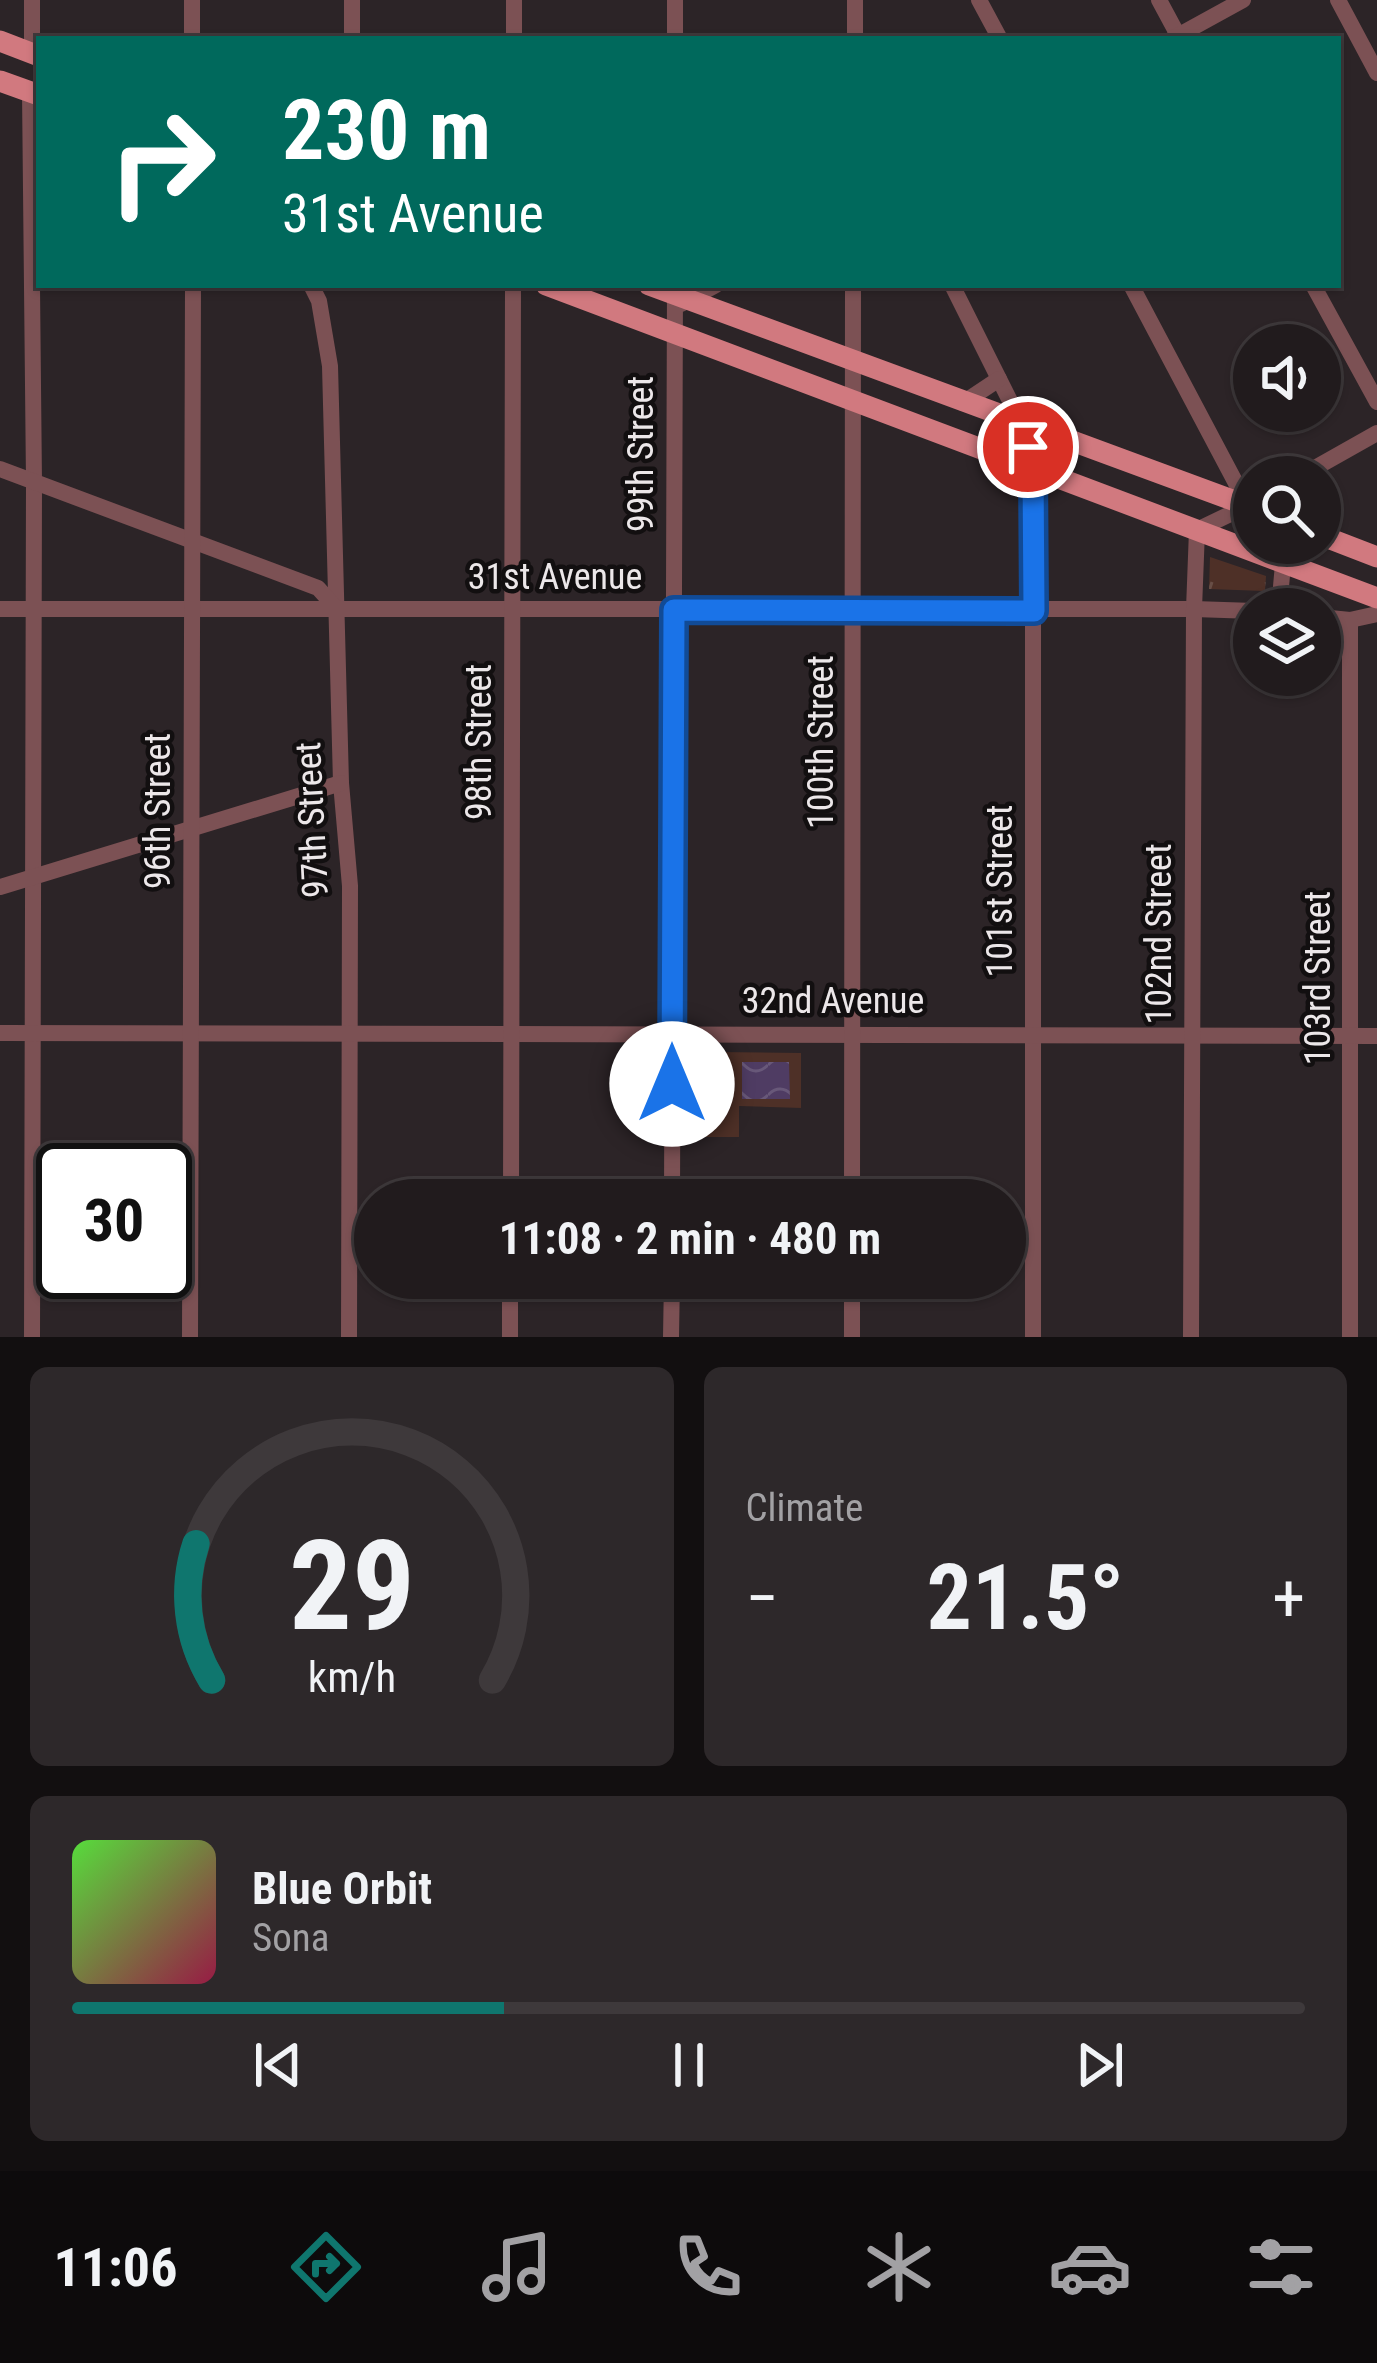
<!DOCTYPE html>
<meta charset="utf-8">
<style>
:root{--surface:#211b1d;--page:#2d282a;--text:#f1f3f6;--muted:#a2a1a4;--line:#3e393b;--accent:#0f766e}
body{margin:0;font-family:"Roboto Condensed",sans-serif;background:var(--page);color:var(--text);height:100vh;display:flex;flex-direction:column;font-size:45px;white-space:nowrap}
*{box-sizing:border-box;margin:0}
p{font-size:39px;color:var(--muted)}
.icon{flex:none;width:66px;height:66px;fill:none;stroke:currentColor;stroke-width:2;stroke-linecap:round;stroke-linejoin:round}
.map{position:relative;height:1337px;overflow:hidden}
.sheet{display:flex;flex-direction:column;gap:30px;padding:30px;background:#120f10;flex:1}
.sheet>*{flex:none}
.banner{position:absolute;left:36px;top:36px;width:1305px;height:252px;border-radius:0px;box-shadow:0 3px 9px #0004,0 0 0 3px var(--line);background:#00695c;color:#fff;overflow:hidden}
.fabs{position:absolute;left:1233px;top:324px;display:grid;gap:24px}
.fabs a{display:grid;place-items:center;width:108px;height:108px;border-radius:50%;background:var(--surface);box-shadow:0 3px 9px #0004,0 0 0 3px var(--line);font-size:60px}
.speed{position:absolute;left:36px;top:1143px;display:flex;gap:24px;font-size:60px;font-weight:700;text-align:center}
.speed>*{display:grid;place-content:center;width:156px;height:156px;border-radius:50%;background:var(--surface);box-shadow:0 3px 9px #0004,0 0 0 3px var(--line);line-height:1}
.speed .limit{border:6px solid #111;border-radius:18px;background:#fff;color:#111}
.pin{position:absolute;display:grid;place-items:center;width:102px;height:102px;color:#fff;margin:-51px;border:6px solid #fff;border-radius:50%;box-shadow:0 3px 12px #0007}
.me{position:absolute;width:132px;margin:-66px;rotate:0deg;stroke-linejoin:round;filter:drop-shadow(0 0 9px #0008)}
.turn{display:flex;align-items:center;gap:42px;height:252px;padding:0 48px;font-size:54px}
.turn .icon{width:156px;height:156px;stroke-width:2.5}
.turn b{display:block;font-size:84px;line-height:102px}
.big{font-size:90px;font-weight:700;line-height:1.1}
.sheet .widget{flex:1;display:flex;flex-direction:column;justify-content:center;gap:18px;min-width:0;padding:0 42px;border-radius:18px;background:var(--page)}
.sheet .dial{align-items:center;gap:0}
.dial svg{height:312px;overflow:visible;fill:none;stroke:var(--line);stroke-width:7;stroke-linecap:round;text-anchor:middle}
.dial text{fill:var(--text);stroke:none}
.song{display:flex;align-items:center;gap:36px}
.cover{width:144px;height:144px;border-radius:18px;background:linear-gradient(135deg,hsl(110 70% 55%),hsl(340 70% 35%))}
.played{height:12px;border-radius:6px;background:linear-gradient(90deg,var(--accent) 35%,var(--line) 35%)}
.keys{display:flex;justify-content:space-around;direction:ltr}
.heat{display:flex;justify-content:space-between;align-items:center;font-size:66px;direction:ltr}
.sheet .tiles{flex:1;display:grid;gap:30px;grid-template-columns:1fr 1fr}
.widget:last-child{grid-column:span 2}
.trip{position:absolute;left:354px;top:1179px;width:672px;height:120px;border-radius:60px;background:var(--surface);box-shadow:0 3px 9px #0004,0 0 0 3px var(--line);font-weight:700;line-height:120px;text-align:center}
.tab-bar{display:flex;height:192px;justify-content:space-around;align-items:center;background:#0d0b0c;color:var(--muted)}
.tab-bar .icon{width:84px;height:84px}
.tab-bar .on{color:var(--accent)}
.tab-bar b{font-size:54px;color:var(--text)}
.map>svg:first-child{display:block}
.grass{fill:url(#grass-tufts)}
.pitch{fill:#4e3027}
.water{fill:url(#water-waves)}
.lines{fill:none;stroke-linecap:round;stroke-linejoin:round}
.minor{stroke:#7c5154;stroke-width:16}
.major{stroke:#d1797f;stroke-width:21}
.route-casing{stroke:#114b97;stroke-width:30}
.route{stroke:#1a73e8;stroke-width:21}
.labels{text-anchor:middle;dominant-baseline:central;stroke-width:9;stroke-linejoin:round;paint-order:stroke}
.street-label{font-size:36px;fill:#ece7e9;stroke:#120f10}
</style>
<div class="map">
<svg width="1377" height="1337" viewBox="0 0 1377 1337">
<defs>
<pattern id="grass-tufts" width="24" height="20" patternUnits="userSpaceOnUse" patternTransform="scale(3)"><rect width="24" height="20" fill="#4e3027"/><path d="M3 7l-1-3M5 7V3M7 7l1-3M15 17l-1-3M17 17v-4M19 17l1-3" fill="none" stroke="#684e46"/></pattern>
<pattern id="water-waves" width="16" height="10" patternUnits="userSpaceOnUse" patternTransform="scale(3)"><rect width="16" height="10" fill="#4f3c63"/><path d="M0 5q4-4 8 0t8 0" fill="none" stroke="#685879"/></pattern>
</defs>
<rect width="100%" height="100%" fill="#2c2427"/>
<!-- grass -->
<g class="grass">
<polygon points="1210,557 1266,576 1265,591 1209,589"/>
<rect x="430" y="1278" width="66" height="16"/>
</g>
<!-- pitch -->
<polygon class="pitch" points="714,1052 801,1053 801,1108 739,1106 739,1137 691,1137 691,1071 714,1071"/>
<!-- water -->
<polygon class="water" points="742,1062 789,1062 790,1099 742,1099"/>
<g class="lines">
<!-- minor -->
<g class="minor">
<polyline points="979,0 1000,39"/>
<polyline points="1159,0 1180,39"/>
<polyline points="1338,0 1377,73"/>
<polyline points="192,39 192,0"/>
<polyline points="352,39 352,0"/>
<polyline points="514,39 514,0"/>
<polyline points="675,39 675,0"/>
<polyline points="855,39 855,0"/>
<polyline points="1172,39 1243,0"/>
<polyline points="32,53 32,0"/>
<polyline points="30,92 34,482 32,1337"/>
<polyline points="311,285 319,301 330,366 341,783 350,886 349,1337"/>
<polyline points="952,285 1022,425 1033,468 1033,1337"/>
<polyline points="1131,285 1248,506"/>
<polyline points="1313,285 1377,402"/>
<polyline points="681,304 716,285"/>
<polyline points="963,403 999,379"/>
<polyline points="0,469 318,588 336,608"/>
<polyline points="1299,477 1377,433"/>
<polyline points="0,609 1194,609 1254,611"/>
<polyline points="1279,609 1283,564"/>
<polyline points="1320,617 1350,620 1377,614"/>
<polyline points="1350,620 1350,1337"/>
<polyline points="0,887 341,783"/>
<polyline points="0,1033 1377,1036"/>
<polyline points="511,1200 513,285"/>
<polyline points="672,1200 675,285"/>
<polyline points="852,1200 853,285"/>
<polyline points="190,1337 193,285"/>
<polyline points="510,1337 510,1278"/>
<polyline points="671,1337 672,1278"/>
<polyline points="852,1337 852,1278"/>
<polyline points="1191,1337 1194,609 1197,530 1253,503"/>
</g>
<!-- major -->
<g class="major">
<polyline points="0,41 39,56"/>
<polyline points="0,81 39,95"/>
<polyline points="546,285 1377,598"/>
<polyline points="649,285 1254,508"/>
<polyline points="1320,535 1377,557"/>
</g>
</g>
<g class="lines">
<defs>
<polyline id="route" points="672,1084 674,610 1034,611 1033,468 1028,447"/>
</defs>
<!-- route casing -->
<use href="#route" class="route-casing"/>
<!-- route -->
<use href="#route" class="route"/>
</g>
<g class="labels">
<!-- street labels -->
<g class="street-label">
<text transform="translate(641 454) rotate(-90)">99th Street</text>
<text x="555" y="577">31st Avenue</text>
<text transform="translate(479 742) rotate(-90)">98th Street</text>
<text transform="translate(821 742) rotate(-90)">100th Street</text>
<text transform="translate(158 811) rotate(-90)">96th Street</text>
<text transform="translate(312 820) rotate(-93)">97th Street</text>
<text transform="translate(1000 891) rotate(-90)">101st Street</text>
<text transform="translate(1159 934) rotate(-90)">102nd Street</text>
<text transform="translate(1318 978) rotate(-90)">103rd Street</text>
<text x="833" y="1001">32nd Avenue</text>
</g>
</g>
</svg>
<div class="fabs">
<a><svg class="icon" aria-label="sound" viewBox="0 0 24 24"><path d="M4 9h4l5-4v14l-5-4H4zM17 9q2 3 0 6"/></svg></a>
<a><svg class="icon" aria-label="search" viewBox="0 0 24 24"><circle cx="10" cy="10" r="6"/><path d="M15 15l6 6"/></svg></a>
<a><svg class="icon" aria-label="layers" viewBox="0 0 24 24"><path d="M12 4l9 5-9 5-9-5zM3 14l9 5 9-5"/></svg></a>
</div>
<div class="speed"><div class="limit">30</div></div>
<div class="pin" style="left:1028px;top:447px;background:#d93025"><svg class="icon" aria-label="arrive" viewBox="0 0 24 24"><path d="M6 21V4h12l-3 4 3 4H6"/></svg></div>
<svg class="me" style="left:672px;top:1084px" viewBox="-20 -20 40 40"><circle r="19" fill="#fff"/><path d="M0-13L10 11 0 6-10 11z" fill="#1a73e8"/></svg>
<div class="trip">11:08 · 2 min · 480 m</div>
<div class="banner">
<div class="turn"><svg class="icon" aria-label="right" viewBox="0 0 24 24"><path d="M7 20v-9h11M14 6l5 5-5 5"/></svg><div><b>230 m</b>31st Avenue</div></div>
</div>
</div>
<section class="sheet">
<div class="tiles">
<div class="widget dial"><svg viewBox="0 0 100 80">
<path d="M14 69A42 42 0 1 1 86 69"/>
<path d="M14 69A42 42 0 0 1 10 34" stroke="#0f766e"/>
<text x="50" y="56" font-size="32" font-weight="700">29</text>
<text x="50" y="72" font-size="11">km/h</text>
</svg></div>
<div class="widget"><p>Climate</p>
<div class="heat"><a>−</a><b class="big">21.5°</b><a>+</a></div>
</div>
<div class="widget">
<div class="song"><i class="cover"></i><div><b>Blue Orbit</b><p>Sona</p></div></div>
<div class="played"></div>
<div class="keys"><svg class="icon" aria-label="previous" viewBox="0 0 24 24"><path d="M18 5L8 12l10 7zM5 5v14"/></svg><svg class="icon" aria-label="pause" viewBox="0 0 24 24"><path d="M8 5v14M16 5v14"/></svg><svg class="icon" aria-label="next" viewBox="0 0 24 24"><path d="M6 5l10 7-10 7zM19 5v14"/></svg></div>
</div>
</div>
</section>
<nav class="tab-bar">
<b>11:06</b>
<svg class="icon on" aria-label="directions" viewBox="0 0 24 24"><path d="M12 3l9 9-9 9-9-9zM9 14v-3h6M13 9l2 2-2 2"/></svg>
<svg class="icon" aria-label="music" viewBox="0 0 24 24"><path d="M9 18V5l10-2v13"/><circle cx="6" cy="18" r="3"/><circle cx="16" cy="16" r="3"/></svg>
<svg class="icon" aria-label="phone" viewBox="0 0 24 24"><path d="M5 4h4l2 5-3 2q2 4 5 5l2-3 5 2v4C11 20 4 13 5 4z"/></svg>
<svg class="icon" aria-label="climate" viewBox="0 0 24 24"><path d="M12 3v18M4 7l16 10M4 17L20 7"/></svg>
<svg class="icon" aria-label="car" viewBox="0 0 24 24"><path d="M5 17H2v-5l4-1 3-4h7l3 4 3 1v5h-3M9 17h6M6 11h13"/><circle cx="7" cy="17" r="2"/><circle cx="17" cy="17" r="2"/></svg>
<svg class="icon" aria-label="filters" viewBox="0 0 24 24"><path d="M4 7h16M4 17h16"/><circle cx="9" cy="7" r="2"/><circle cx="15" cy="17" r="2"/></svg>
</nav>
